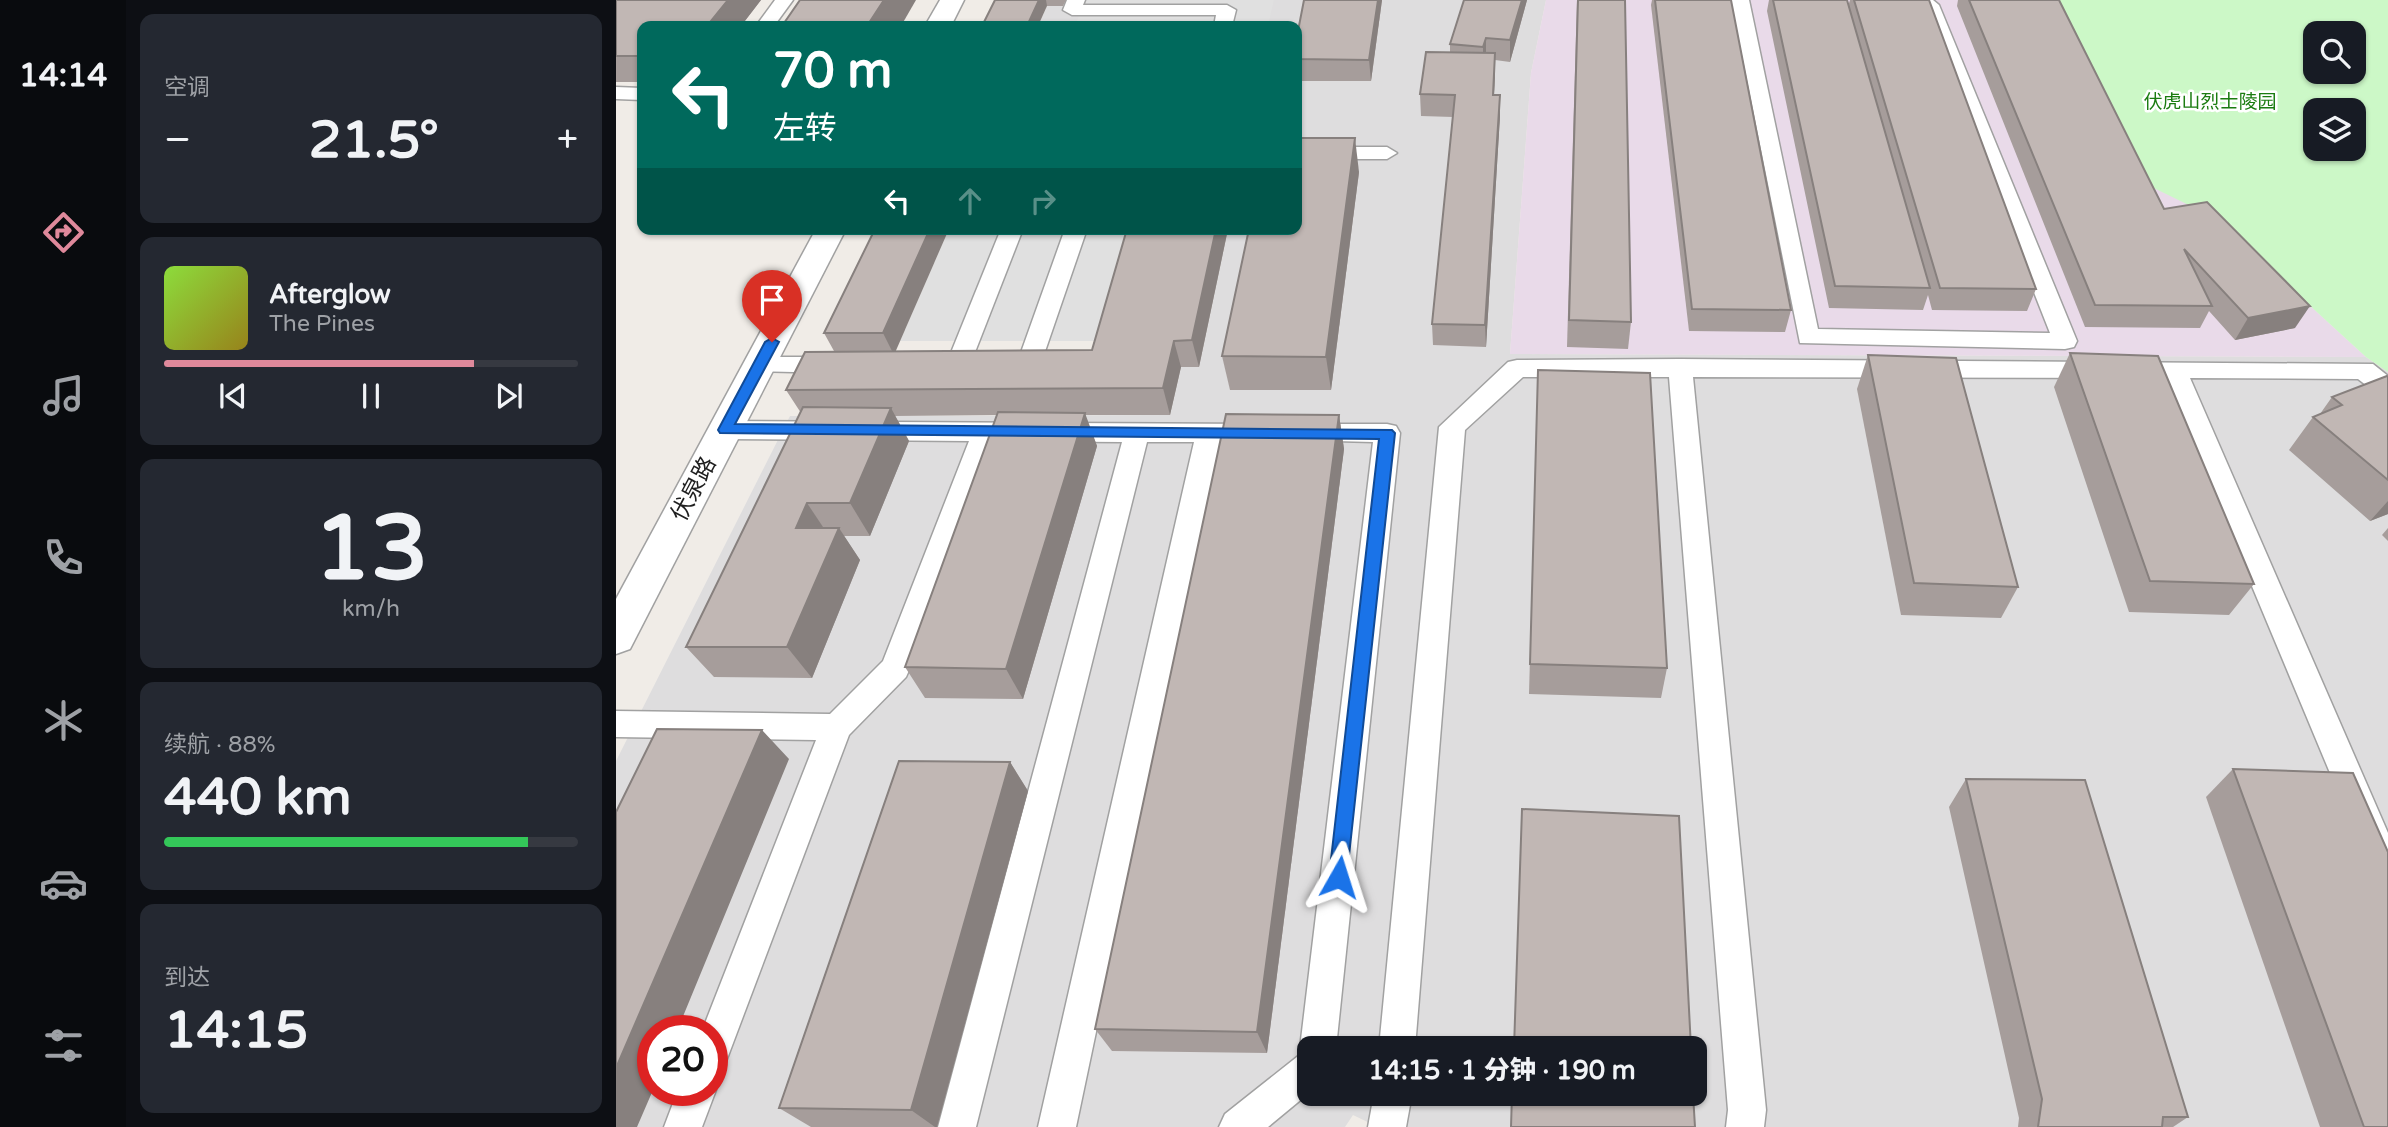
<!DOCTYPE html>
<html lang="zh">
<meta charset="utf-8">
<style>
:root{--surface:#171b24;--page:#242831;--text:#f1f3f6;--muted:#9ea1a6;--line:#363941;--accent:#df899b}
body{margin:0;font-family:"Varela Round","Noto Sans SC",sans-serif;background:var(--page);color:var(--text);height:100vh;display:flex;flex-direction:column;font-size:26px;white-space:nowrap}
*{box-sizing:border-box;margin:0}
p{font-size:23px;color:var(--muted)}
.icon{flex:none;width:38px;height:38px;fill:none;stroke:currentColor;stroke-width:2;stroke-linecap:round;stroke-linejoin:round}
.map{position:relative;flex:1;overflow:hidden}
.drawer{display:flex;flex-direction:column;gap:14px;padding:14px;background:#0d0f14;width:490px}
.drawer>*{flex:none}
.top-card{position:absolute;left:21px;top:21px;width:665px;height:214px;border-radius:14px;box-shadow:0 2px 5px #0004;background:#00695c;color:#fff;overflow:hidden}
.fabs{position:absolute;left:1687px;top:21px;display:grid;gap:14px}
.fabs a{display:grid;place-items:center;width:63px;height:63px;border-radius:14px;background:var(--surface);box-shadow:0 2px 5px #0004;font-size:35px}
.speed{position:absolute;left:21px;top:1015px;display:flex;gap:14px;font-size:35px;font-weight:700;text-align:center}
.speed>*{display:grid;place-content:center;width:91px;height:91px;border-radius:50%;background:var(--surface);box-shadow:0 2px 5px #0004;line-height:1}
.speed .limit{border:10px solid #d22;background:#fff;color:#111}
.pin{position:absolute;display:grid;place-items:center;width:60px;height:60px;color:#fff;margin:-72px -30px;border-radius:50% 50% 50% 0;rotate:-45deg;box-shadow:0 0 7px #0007}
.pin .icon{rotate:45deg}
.me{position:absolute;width:77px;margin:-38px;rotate:6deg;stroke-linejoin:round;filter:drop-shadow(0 0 5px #0008)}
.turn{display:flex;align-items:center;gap:24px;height:147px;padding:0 21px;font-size:32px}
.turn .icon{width:91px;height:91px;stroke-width:2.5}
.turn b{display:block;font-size:49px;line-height:60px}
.lanes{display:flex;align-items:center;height:66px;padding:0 21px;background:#0003;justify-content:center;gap:35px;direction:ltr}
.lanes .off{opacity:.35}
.big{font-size:52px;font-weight:800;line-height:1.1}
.drawer .tile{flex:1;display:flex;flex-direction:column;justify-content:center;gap:10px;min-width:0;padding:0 24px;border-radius:14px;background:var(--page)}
.drawer .dial{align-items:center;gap:0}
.dial b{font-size:91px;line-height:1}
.song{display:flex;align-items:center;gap:21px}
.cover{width:84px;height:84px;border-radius:10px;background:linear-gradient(135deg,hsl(90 70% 55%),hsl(50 70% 35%))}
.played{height:7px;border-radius:4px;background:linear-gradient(90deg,var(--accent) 75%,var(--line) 75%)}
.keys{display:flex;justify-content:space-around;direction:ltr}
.heat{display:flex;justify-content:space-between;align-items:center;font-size:38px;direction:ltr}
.charge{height:10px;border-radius:5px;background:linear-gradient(90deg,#34c759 88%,var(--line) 0)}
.trip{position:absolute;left:681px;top:1036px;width:410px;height:70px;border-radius:14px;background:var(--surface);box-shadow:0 2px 5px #0004;font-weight:800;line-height:70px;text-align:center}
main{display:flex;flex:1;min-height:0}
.dock{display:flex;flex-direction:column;width:126px;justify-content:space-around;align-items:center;background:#090b0e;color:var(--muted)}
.dock .icon{width:49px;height:49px}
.dock .active{color:var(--accent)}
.dock b{font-size:32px;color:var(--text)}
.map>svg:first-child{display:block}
.residential{fill:#deddde;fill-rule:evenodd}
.industrial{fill:#e9dae9}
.park{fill:#ccf8c7;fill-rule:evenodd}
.parking{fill:#e0e0e0}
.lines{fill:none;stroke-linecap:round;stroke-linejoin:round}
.lane-casing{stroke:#a1a1a1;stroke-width:3}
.street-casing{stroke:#a1a1a1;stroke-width:3}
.lane{fill:#fff;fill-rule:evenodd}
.street{fill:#fff;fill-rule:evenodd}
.wall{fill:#a69d9b}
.shaded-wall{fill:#87807e}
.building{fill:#c1b7b4;stroke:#87807e;stroke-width:2}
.route{fill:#1a73e8;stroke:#114b97;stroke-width:2}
.labels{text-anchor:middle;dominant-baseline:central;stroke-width:5;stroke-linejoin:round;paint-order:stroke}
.far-park-label{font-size:19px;fill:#1b7c11;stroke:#fff}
.street-label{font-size:23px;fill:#202020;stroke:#fff}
</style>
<main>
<nav class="dock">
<b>14:14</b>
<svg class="icon active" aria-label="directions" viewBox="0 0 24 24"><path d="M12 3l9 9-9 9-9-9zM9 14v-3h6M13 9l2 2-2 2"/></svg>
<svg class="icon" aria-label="music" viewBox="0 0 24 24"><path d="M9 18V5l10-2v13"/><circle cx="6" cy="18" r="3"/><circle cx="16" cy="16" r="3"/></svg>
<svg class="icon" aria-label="phone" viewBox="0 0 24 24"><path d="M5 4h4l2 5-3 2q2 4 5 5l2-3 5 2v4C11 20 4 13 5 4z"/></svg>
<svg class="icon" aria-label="climate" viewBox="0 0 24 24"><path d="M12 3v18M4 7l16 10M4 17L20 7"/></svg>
<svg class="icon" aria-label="car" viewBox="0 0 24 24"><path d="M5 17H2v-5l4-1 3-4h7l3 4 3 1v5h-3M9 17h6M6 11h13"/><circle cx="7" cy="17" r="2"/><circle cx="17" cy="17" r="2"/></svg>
<svg class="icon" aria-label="filters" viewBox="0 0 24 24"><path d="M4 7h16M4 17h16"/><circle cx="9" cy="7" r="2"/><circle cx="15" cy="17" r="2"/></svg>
</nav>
<section class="drawer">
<div class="tile"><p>空调</p>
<div class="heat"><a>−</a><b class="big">21.5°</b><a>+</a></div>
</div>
<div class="tile">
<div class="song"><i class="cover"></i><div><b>Afterglow</b><p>The Pines</p></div></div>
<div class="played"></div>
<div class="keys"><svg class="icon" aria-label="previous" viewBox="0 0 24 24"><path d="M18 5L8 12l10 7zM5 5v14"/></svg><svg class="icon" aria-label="pause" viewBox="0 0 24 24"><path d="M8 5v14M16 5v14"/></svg><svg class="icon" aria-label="next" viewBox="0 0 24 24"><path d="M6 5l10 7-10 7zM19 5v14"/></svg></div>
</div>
<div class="tile dial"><b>13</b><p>km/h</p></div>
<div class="tile"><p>续航 · 88%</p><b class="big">440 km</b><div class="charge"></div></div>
<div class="tile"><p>到达</p><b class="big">14:15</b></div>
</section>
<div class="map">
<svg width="1772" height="1127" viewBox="0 0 1772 1127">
<rect width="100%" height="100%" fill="#f0ece7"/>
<!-- residential -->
<path class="residential" d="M450,0h480l-15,73 -21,281 856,3 22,15v755h-1010l-25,-12 -8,12h-729v-366l174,-345 380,-1 11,-48h18l29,-138h69v-203h-259l9,-20h16zM37,1031h59v59h-59zM693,1048h385v46h-385z"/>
<!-- industrial -->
<polygon class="industrial" points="930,0 1410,0 1583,210 1608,227 1750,357 894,354 915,73"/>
<!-- park -->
<path class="park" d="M1410,0h362v372l-22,-15 -142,-130 -25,-17 -74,-36zM1699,33h39v39h-39zM1699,110h39v39h-39z"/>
<!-- parking -->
<g class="parking">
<polygon points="469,0 658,0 652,26 459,26"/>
<polygon points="333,229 526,229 496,341 284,341"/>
</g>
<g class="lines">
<defs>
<g id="lane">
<polygon points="159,0 177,0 158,26 140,26"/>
<polygon points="451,0 469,0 467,5 611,5 620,10 616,26 598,26 600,15 456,15 447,10"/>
<polygon points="1115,0 1133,0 1202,329 1434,333 1306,8 1291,0 1317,0 1323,5 1461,341 1458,347 1449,349 1184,343"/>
<polygon points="0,87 26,88 26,100 0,99"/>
<polygon points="681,147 771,147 781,153 771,159 681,159"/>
<polygon points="385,229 407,229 354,365 351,371 342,373 333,371 330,365"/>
<polygon points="449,229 471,229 424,366 421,372 412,374 383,372 380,366 383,360 403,358"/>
<polygon points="144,357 218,357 227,359 230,365 227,371 218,373 135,371 132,365 135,359"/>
<polygon points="1064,359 1757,364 1772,376 1772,398 1763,395 1742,379 1574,378 1772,833 1772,887 1760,882 1755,871 1549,378 1077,377 1150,1110 1148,1127 1110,1127 1112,1110 1053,377 907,377 849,430 799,1048 763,1048 823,427 892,362 901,360"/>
<polygon points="109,421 642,424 651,426 655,433 651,440 604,442 460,1127 422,1127 578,442 531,442 360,1127 322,1127 506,442 379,441 294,668 290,677 233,735 114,1051 109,1064 96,1069 96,1031 86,1031 200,740 0,737 0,711 214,714 267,661 353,441 109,439 100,437 96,430 100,423"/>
<polygon points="690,424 771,424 780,426 784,433 720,1048 693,1048 693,1093 652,1127 603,1127 609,1114 686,1053 684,1048 757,442 681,440 677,433 681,426"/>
<polygon points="96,1082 100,1090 86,1127 48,1127 62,1090 96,1090"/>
<polygon points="758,1094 796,1094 790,1127 752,1127"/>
</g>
<g id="street">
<polygon points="324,0 348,0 335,26 309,26"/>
<polygon points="200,229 230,229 14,649 0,654 0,599"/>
</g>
</defs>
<!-- lane casing -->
<use href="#lane" class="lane-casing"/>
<!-- street casing -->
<use href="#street" class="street-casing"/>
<!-- lane -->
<use href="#lane" class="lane"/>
<!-- street -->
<use href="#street" class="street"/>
</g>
<!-- wall -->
<g class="wall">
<polygon points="0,0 145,0 125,26 26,26 26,82 0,82"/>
<polygon points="379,0 450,0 447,6 431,6"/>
<polygon points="766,0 755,81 681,81 681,36"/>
<polygon points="848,0 911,0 894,62 879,60 878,95 884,95 884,116 870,347 817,345 816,324 837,117 805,116 804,94 834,52 834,44"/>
<polygon points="961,0 1009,0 1015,322 1012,349 951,347"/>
<polygon points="1036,0 1115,0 1175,310 1169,332 1073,331 1035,5"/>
<polygon points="1153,0 1231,0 1232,6 1234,0 1313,0 1420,289 1411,311 1316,310 1312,295 1307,310 1213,308 1151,11"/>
<polygon points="1342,0 1443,0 1548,209 1679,328 1619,340 1593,311 1584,328 1469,327 1341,6"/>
<polygon points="743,172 715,390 614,390 606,356"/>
<polygon points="259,229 280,351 476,350 612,229 583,367 565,367 554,415 469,415 481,446 407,699 309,698 289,667 381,415 279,416 293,441 254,536 228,536 244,560 196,678 98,677 70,647 185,413 170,390 218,351 208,333"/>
<polygon points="1454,353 1638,584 1613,615 1513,612 1438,387"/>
<polygon points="1252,355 1402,587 1385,618 1285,615 1241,389"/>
<polygon points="922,370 1051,668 1045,698 913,694"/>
<polygon points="1772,377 1772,514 1754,521 1673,450 1697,417 1704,414 1716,397"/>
<polygon points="723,415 728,449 651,1053 496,1051 479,1029"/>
<polygon points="1772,528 1772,541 1766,535"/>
<polygon points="394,762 412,791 321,1127 195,1127 163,1108"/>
<polygon points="1617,769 1772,1127 1704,1127 1590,797"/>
<polygon points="1350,779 1572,1117 1557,1127 1402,1127 1403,1118 1333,807"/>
</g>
<!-- shaded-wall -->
<g class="shaded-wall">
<polygon points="112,0 145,0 125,26 91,26"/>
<polygon points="268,0 300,0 285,26 251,26"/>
<polygon points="423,0 430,0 431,6 422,26 411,26"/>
<polygon points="762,0 766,0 755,81 753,60"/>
<polygon points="906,0 911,0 894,62 894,40"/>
<polygon points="870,38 870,60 867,68 867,47"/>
<polygon points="879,53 879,74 877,116 877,95"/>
<polygon points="884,95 884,116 870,347 869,325"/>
<polygon points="739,138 743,172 715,390 710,357"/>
<polygon points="314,229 333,229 278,355 267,333"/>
<polygon points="600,229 612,229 583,367 576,340"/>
<polygon points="1694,306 1679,328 1619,340 1632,318"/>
<polygon points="558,341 565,367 554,415 547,388"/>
<polygon points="275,408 293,441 254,536 234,503"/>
<polygon points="469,413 481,446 407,699 390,669"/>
<polygon points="723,415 728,449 651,1053 641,1032"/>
<polygon points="1772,501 1772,514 1754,521"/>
<polygon points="191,503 213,536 180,528"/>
<polygon points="223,528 244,560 196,678 171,647"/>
<polygon points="146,730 173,759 61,1031 37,1031 37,1090 21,1127 0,1127 0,1068"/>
<polygon points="394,762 412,791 321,1127 319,1127 295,1110"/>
</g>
<!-- building -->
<g class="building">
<polygon points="0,0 112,0 91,26 26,26 26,56 0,56"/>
<polygon points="184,0 268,0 251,26 166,26"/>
<polygon points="379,0 423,0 411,26 366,26"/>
<polygon points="688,0 762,0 753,60 681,59 681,36"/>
<polygon points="848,0 906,0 894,40 870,38 867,47 834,44"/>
<polygon points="962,0 1009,0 1015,322 953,320"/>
<polygon points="1039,0 1115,0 1175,310 1076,309"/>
<polygon points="1157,0 1231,0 1314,288 1219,286"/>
<polygon points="1238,0 1313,0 1420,289 1324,288"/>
<polygon points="1353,0 1443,0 1548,209 1591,202 1694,306 1632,318 1568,249 1596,306 1479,305"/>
<polygon points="810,52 879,53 877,95 884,95 869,325 816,324 839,95 804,94"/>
<polygon points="681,138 739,138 710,357 606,356 633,229 681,229"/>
<polygon points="259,229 314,229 267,333 208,333"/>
<polygon points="511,229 600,229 576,340 558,341 547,388 170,390 189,352 476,350"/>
<polygon points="1454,353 1542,356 1638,584 1534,581"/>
<polygon points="1252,355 1340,358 1402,587 1298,583"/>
<polygon points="922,370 1034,373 1051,668 914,664"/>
<polygon points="1771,376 1772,377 1772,480 1697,417 1726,405 1716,397"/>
<polygon points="187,407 275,408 234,503 191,503 180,528 223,528 171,647 70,647"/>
<polygon points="382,412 469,413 390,669 289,667"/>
<polygon points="610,414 723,415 641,1032 479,1029"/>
<polygon points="41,729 146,730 0,1068 0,812"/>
<polygon points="283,761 394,762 295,1110 163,1108"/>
<polygon points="1617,769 1737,773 1772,852 1772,1127 1748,1127"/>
<polygon points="1350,779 1469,780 1572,1117 1547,1117 1546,1127 1422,1127 1426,1099"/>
<polygon points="906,809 1063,816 1075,1048 898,1048"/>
<polygon points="896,1094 1077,1094 1079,1127 895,1127"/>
</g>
<!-- route -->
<polygon class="route" points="156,338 163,342 119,424 776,430 779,433 730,883 723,886 716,883 713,877 763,439 104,433 102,430 149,342"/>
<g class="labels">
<!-- far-park labels -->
<g class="far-park-label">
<text x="1594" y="102">伏虎山烈士陵园</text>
</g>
<!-- street labels -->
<g class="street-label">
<text transform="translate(78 489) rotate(-62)">伏泉路</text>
</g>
</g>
</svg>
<div class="fabs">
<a><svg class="icon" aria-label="search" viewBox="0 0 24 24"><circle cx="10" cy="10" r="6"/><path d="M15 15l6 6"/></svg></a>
<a><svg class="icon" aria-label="layers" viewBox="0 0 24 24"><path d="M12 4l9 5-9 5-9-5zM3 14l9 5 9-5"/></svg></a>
</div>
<div class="speed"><div class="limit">20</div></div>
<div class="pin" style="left:156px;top:342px;background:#d93025"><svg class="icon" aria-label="arrive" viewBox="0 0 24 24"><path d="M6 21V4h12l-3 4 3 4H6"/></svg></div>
<svg class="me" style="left:723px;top:877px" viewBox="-20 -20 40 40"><path d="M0-17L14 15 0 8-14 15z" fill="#1a73e8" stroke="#fff" stroke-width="4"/></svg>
<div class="trip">14:15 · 1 分钟 · 190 m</div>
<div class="top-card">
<div class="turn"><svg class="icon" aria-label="left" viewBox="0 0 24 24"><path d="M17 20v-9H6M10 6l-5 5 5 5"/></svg><div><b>70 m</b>左转</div></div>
<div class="lanes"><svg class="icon" aria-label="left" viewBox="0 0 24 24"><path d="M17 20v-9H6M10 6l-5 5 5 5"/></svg><svg class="icon off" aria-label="ahead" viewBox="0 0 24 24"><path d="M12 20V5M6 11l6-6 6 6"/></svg><svg class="icon off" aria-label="right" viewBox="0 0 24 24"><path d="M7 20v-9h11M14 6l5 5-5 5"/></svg></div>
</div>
</div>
</main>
